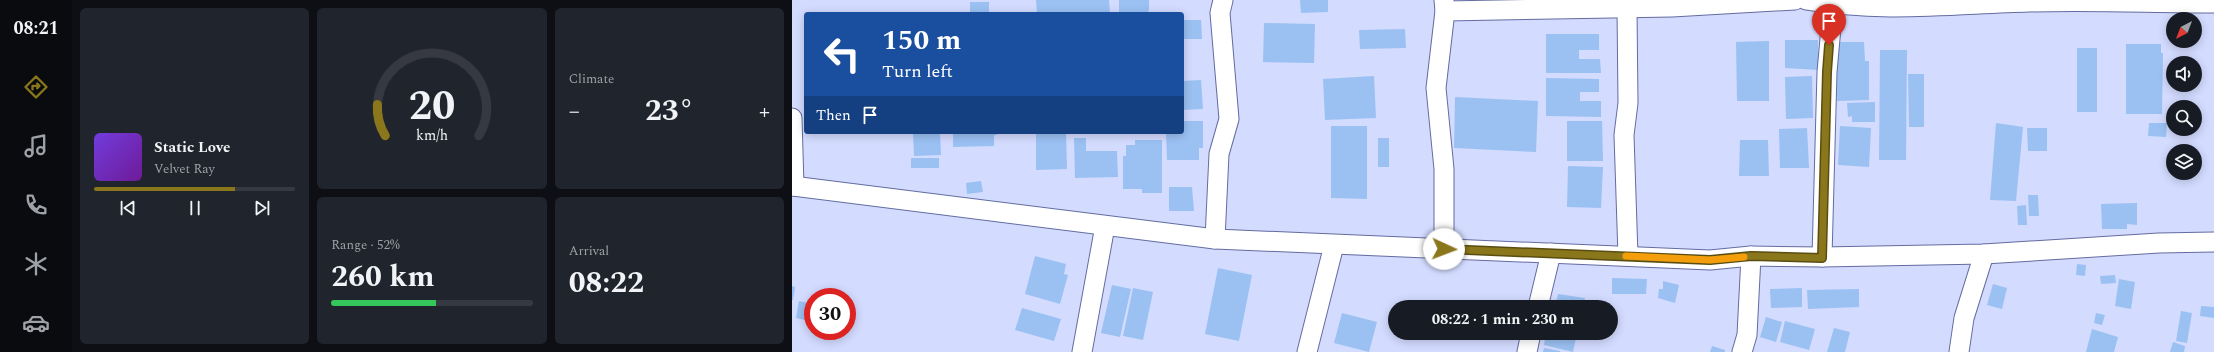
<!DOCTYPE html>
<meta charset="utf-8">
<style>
:root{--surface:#171b24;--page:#20242c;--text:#f1f3f6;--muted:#9ea1a6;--line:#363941;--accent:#8b771b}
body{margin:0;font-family:Spectral,serif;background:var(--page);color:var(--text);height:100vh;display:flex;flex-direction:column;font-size:15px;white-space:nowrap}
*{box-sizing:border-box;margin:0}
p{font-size:13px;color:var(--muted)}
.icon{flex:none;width:22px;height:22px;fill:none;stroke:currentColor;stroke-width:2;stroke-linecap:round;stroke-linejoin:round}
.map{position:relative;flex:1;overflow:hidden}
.details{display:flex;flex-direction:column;gap:8px;padding:8px;background:#0d0f14;width:720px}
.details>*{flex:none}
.banner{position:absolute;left:12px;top:12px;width:380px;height:122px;border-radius:4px;box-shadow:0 2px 10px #0003;background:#1a4fa0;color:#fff;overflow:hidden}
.needle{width:26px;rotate:222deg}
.tools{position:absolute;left:1374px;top:12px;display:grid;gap:8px}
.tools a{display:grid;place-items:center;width:36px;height:36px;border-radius:50%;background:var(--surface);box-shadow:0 2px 10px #0003;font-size:20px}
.speed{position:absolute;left:12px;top:288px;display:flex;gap:8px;font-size:20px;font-weight:700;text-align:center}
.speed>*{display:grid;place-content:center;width:52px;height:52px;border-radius:50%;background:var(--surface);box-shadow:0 2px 10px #0003;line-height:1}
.speed .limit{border:6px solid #d22;background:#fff;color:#111}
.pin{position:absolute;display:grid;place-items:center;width:34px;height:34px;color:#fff;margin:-41px -17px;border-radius:50% 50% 50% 0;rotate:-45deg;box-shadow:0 0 4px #0007}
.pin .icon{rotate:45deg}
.me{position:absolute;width:44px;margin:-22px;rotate:92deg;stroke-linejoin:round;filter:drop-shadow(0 0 3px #0008)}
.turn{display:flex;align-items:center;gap:14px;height:84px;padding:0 12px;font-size:18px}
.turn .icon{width:52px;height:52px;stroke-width:2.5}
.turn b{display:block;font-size:28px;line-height:34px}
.then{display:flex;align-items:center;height:38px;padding:0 12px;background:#0003;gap:8px;font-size:15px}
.big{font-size:30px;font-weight:700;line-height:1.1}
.details .card{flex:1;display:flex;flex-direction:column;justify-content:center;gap:6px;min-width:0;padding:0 14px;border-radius:6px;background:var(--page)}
.details .dial{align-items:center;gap:0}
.dial svg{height:104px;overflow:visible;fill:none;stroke:var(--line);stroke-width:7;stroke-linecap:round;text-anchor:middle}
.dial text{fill:var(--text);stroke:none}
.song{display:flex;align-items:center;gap:12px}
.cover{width:48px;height:48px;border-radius:6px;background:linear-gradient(135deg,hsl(260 70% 55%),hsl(280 70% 35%))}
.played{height:4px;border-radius:2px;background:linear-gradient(90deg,var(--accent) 70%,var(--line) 70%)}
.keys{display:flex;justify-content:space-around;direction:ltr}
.heat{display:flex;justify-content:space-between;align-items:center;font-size:22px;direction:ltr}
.charge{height:6px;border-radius:3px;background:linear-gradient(90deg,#34c759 52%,var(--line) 0)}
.details .tiles{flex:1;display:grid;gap:8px;grid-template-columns:repeat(3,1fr)}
.card:first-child{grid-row:span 2}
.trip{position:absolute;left:596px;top:300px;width:230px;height:40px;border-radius:20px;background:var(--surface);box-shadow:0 2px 10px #0003;font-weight:700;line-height:40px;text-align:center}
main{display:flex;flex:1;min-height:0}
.dock{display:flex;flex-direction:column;width:72px;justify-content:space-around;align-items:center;background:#090b0e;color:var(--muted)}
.dock .icon{width:28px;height:28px}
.dock .current{color:var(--accent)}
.dock b{font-size:18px;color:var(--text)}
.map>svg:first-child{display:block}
.building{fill:#9bc1f3}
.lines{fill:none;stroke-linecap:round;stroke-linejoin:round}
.minor-casing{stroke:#636ca0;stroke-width:21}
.minor{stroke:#fff;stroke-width:19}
.route-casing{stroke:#5a4d12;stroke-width:10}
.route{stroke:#8b771b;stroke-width:7}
.slow{stroke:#f59e0b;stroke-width:7}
</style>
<main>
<nav class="dock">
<b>08:21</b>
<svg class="icon current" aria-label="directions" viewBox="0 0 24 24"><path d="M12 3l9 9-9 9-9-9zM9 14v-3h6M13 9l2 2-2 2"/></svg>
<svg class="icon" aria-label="music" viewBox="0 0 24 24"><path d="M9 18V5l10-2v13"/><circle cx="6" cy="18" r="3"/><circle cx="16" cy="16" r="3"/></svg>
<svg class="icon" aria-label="phone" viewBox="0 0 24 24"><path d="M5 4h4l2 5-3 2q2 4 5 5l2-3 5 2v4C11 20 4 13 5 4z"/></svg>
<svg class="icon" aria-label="climate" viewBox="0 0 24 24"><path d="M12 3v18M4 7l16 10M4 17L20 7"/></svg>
<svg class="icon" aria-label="car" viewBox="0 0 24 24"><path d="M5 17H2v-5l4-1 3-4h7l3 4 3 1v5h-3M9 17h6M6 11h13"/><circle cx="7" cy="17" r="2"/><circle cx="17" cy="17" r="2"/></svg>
</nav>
<section class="details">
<div class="tiles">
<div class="card">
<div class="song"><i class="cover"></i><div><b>Static Love</b><p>Velvet Ray</p></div></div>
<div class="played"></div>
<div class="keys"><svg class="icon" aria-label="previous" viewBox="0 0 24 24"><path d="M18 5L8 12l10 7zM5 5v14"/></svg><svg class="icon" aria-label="pause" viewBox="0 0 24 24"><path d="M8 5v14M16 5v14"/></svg><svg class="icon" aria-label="next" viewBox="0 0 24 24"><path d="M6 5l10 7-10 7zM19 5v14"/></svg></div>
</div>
<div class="card dial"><svg viewBox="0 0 100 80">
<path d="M14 69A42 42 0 1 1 86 69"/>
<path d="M14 69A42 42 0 0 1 8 45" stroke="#8b771b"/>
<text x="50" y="56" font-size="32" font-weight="700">20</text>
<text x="50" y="72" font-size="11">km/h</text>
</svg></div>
<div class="card"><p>Climate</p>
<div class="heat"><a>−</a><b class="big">23°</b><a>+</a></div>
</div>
<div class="card"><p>Range · 52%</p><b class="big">260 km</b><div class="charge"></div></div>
<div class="card"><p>Arrival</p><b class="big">08:22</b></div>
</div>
</section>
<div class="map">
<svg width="1422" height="352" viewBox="0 0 1422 352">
<rect width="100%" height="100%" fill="#d3dbff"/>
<!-- building -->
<g class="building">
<polygon points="244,0 317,0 318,14 245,14"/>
<polygon points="327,0 357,0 357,10 355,14 327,14"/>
<polygon points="508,0 536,0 536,12 509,13"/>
<rect x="178" y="2" width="19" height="12"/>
<polygon points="390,20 409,20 410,39 390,39"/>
<polygon points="472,23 523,24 522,63 471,62"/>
<polygon points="613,29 614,48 568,49 567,30"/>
<polygon points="754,34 807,34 807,50 787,50 787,59 808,59 809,73 754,73"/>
<polygon points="993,40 1026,40 1026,70 993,68"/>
<polygon points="977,41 977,101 945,101 944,42"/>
<polygon points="1044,42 1072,42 1073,61 1077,61 1077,100 1045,101"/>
<polygon points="1334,44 1369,44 1369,53 1371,53 1370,114 1334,114"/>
<rect x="1285" y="48" width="20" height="64"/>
<polygon points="1088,50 1115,50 1114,160 1087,160"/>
<polygon points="1116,74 1132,74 1132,127 1117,127"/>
<polygon points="582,76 584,118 533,120 531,79"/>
<polygon points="1020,76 1021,118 994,119 993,77"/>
<polygon points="754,78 807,79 807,92 788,92 788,101 809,101 809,117 754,116"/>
<polygon points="409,80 411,109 390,110 390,81"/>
<polygon points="663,97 746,101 744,152 662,148"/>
<polygon points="1083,102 1083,122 1060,122 1060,116 1056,117 1055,103"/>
<polygon points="390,121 411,121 411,148 407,148 407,160 375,160 374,132 390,132"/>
<polygon points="775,121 810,121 811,161 775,161"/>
<polygon points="1204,123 1231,127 1224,201 1198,200"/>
<polygon points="1357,123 1375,123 1374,137 1356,136"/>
<polygon points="539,126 575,126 575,199 539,198"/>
<polygon points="1048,126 1079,128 1077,167 1046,165"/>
<polygon points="1015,128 1017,168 988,168 987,129"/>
<polygon points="1235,128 1255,128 1255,151 1236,151"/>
<polygon points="121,132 148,132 149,155 122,156"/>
<polygon points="161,132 204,132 205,135 202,135 202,146 161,147"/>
<polygon points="244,132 274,132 275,169 244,170"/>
<polygon points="282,138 294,138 294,151 325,151 326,177 283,178"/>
<rect x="586" y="138" width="11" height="29"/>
<polygon points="343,140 370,140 370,193 350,193 350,189 331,189 331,156 334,156 334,145 343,145"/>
<polygon points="948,140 976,140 977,176 947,176"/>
<rect x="119" y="158" width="28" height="10"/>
<polygon points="776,166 811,167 809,208 775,207"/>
<polygon points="189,181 191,192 175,194 174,183"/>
<polygon points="377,187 400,187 402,211 377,211"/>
<polygon points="1236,195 1246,195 1247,216 1237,216"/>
<polygon points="1345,203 1345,225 1335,224 1335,229 1310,229 1309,204"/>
<polygon points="1234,205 1235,225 1226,225 1225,206"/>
<polygon points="243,256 274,264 272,274 276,275 268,304 233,294"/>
<polygon points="1285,264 1294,265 1293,276 1284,275"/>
<polygon points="426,268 460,275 447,341 413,334"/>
<polygon points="1323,275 1324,283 1309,284 1308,276"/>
<polygon points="820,278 855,279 854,294 820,294"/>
<polygon points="1327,279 1343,282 1339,309 1323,306"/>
<polygon points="871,281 887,285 883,303 866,298 867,289 871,289"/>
<polygon points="1201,284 1215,288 1210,309 1195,305"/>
<polygon points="320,285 339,289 328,337 309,333"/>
<polygon points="0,286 3,287 1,300 0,300"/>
<polygon points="341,288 361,292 351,340 331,336"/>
<polygon points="1010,288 1010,307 979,308 978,289"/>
<polygon points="1067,289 1067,307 1016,309 1015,290"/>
<polygon points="766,294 793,298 791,307 763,307"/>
<polygon points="7,301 21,304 21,322 4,318"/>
<polygon points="1409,306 1422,307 1422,318 1408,316"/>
<polygon points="230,308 269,319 262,341 223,330"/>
<polygon points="1389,311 1400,313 1395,343 1384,341"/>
<polygon points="550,313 585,322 577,352 542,343"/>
<polygon points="1304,313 1313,315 1310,325 1302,323"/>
<polygon points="974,317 990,322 984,342 968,337"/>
<polygon points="993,321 1023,329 1017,350 988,342"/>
<polygon points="1042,328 1058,332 1053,352 1035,352"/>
<polygon points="1300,329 1326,337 1322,352 1294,352"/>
<polygon points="754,333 785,333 781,352 752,345"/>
<polygon points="1381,342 1393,346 1392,352 1378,352"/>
<polygon points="920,346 933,350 933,352 918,352"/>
<polygon points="752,348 768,351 768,352 751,352"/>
</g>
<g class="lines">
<defs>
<g id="minor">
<polyline points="652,0 653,11 644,88 652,169 652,249"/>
<path d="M1014,0c74,13 149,4 223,2 62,-2 124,1 185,1"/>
<polyline points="835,9 836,103 832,135 836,256"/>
<polyline points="653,11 880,7 1003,0"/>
<polyline points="0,118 2,186"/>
<polyline points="0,186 423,239 918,260 959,256 1030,257 1192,254 1367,243 1422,242"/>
<polyline points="423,239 427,154 437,119 428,13 431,0"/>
<polyline points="1030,257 1035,72 1041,5"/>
<polyline points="746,307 759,253"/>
<polyline points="290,352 313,226"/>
<polyline points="515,352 542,245"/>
<polyline points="735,352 739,333"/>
<polyline points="950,352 955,335 959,256"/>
<polyline points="1167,352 1172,318 1192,254"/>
</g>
</defs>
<!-- minor casing -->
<use href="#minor" class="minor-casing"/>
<!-- minor -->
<use href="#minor" class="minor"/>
</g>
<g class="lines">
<defs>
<polyline id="route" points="652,249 918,260 959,256 1030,258 1035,72 1037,45"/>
</defs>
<!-- route casing -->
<use href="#route" class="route-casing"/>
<!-- route -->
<use href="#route" class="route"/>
<!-- slow -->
<polyline class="slow" points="834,256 918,260 952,257"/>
</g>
</svg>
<div class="tools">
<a><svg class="needle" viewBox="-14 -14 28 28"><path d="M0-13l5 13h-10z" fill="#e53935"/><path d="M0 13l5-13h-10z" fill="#9ea1a6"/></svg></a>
<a><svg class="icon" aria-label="sound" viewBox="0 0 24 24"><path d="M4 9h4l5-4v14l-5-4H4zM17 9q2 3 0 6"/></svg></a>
<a><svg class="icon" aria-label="search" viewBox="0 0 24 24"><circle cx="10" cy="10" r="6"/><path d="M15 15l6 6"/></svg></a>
<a><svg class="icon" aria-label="layers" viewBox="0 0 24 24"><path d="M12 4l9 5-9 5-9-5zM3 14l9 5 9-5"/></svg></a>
</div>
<div class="speed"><div class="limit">30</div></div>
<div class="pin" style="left:1037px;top:45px;background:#d93025"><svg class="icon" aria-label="arrive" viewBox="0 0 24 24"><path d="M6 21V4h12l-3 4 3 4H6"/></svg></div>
<svg class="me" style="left:652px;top:249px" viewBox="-20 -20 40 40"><circle r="19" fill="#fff"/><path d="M0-13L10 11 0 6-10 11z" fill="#8b771b"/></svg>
<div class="trip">08:22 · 1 min · 230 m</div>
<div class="banner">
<div class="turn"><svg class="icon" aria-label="left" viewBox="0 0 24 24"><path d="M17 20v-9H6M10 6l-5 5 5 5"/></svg><div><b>150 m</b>Turn left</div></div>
<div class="then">Then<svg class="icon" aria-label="arrive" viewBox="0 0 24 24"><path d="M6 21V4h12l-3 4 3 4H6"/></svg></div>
</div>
</div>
</main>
